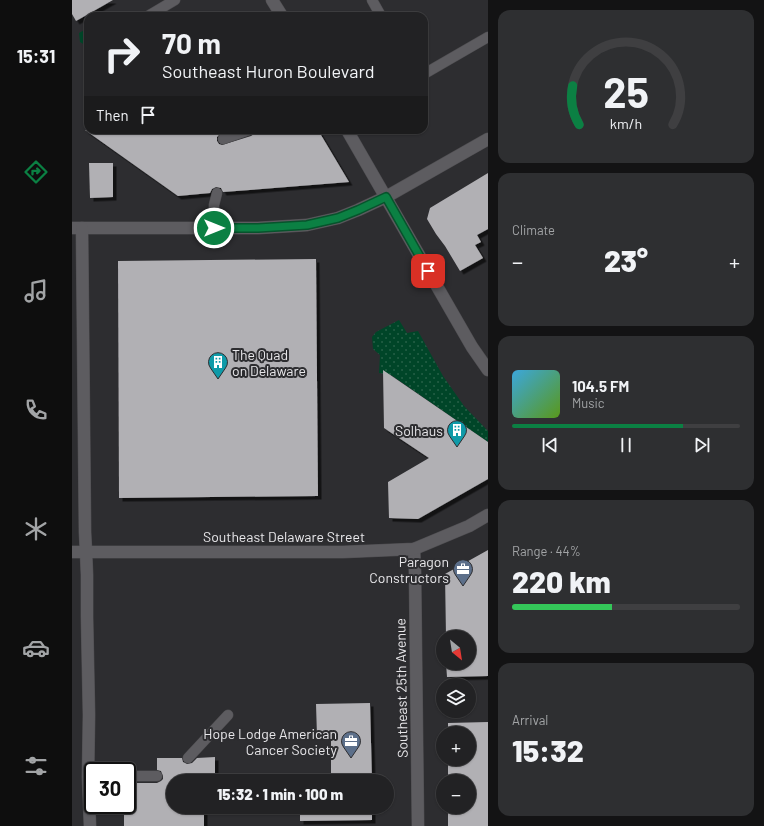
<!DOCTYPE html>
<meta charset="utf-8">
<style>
:root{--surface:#222224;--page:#2e2f31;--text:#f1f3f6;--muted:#a2a4a6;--line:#3f3f41;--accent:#0b8043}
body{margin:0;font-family:Barlow,sans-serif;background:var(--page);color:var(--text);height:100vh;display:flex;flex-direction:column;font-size:15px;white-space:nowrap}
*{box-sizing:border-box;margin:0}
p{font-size:13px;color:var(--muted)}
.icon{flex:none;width:22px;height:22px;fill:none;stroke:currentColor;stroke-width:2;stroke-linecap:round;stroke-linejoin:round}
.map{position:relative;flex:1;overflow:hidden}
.panel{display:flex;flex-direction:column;gap:10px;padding:10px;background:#131314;width:276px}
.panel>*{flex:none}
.banner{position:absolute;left:12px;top:12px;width:344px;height:122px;border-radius:12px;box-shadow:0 1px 3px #0004,0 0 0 1px var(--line);background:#222224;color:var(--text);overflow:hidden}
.needle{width:26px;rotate:150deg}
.controls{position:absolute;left:364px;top:630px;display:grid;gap:8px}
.controls a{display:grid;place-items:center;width:40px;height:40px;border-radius:50%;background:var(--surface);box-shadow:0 1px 3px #0004,0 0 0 1px var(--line);font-size:20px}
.speed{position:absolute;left:12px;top:762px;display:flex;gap:8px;font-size:20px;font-weight:700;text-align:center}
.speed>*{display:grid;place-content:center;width:52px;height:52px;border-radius:50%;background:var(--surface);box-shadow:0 1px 3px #0004,0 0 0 1px var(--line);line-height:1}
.speed .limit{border:2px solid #111;border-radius:6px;background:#fff;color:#111}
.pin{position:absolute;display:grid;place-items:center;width:34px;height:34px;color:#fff;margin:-17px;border-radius:8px;box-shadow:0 2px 6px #0006}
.me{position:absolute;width:44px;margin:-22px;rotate:90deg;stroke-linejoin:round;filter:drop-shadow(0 0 3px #0008)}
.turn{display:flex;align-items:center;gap:14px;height:84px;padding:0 12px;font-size:18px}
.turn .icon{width:52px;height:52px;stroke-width:2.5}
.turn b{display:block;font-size:28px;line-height:34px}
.then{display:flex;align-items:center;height:38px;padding:0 12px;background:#0003;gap:8px;font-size:15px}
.big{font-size:30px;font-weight:800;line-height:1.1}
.panel .tile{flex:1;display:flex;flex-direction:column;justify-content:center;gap:6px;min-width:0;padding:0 14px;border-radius:12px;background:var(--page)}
.panel .dial{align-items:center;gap:0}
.dial svg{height:104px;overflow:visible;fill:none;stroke:var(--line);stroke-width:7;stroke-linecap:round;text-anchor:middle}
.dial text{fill:var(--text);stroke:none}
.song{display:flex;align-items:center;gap:12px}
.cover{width:48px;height:48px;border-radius:6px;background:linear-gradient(135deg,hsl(200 70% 55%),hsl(90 70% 35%))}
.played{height:4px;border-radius:2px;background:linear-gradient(90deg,var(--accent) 75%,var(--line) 75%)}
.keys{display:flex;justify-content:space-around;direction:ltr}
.heat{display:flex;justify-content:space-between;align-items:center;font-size:22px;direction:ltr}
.charge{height:6px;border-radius:3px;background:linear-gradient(90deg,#34c759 44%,var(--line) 0)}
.trip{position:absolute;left:94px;top:774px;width:228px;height:40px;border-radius:20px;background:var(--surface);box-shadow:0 1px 3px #0004,0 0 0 1px var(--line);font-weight:800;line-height:40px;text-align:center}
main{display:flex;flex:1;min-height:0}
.tabs{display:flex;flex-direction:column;width:72px;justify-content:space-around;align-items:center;background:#0e0e0e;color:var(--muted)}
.tabs .icon{width:28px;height:28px}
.tabs .active{color:var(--accent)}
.tabs b{font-size:18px;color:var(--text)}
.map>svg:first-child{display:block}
.grass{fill:url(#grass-dots)}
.park{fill:url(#park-tufts)}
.building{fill:#b1b0b4;filter:url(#shadow)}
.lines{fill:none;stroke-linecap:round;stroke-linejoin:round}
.lane-casing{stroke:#4d4c4f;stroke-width:11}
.street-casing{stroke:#4d4c4f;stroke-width:13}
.secondary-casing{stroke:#4d4c4f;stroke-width:13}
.lane{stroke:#5d5c60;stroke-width:10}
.street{stroke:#5d5c60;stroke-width:12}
.secondary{stroke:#5d5c60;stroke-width:12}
.route-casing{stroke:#07532c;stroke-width:10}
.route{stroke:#0b8043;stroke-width:7}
.labels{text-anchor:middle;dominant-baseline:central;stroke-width:4;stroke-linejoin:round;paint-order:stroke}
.poi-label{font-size:14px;fill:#e8e7ea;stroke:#2d2d30;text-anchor:end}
.street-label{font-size:14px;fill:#e8e7ea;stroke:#2d2d30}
</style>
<main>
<nav class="tabs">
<b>15:31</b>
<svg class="icon active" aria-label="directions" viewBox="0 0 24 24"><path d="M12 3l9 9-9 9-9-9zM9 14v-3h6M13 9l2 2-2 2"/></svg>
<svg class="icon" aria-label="music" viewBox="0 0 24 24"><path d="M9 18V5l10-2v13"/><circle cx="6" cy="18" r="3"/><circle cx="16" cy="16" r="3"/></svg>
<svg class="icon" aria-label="phone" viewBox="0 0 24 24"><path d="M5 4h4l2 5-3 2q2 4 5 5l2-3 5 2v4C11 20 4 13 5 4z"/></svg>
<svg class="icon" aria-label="climate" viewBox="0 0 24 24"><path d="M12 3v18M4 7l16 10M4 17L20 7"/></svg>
<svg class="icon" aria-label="car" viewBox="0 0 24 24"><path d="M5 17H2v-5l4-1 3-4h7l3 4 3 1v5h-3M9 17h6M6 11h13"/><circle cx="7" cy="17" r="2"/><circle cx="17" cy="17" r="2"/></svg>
<svg class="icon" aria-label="filters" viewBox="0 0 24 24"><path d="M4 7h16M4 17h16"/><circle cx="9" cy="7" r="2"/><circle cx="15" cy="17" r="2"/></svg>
</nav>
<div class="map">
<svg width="416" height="826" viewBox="0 0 416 826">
<defs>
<pattern id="grass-dots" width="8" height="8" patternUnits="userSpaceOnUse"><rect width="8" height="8" fill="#004528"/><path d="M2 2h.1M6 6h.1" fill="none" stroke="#256047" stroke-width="1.8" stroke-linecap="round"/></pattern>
<pattern id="park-tufts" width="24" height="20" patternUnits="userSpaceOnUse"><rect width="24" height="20" fill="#004528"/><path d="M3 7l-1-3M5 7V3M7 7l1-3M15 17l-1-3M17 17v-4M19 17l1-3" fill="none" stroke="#256047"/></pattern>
<filter id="shadow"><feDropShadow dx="3.5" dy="3.5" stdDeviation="0" flood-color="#0009"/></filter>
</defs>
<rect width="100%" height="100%" fill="#2d2d30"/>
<!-- grass -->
<polygon class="grass" points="327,320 335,333 346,331 371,376 392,406 416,431 416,442 319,375 307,373 308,355 301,349 300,337 304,332"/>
<!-- park -->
<polygon class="park" points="16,28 16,47 8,42 7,33"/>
<!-- building -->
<g class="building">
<polygon points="0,0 41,0 4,21 0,14"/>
<polygon points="13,130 157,130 149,133 145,137 145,141 147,144 150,145 179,136 182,134 183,130 246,130 277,182 151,192 149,188 144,187 140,189 138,193 106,196"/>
<polygon points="17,163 41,163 41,197 18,198"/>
<polygon points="416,173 416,229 405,235 409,242 403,245 411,258 388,271 373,246 364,234 355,219 358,208"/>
<polygon points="244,259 246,496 47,498 46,261"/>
<polygon points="311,370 416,442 416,479 346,519 317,518 316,482 357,458 312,428"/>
<polygon points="416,550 416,676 375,677 374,663 397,663 397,637 374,637 373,574"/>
<polygon points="298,703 300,781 259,781 259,736 245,736 244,704"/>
<polygon points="416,722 416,826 376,826 376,807 397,807 397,781 376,781 376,759 397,759 397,733 376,733 376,723"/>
<polygon points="143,757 143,781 101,781 101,807 132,807 132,826 52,826 52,805 55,805 55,783 85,783 89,781 91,779 91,776 89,771 85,770 85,758 110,758 111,762 115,764 120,763 125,758"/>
<polygon points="228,807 300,807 300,820 228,821"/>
</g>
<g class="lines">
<defs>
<g id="lane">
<polyline points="300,0 309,16"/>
<polyline points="76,16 103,0"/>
<polyline points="352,74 416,37"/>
<polyline points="151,139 177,130"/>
<polyline points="142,228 142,205 145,193"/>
<polyline points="116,758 156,715"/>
<polyline points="55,776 85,776"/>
</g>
<g id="street">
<polyline points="0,228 186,228 235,225 266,218 286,210 314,197 416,139"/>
<polyline points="10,228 13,532 14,552 15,575 15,617 17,715 16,777 18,826"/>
<polyline points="342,549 343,572 346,826"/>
<polyline points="0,552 271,552 342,549 397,526 416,515"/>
</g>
<g id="secondary">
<polyline points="200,0 210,16"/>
<polyline points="275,130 400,347 416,370"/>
</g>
</defs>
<!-- lane casing -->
<use href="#lane" class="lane-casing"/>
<!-- street casing -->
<use href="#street" class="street-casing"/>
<!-- secondary casing -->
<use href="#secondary" class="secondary-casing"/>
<!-- lane -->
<use href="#lane" class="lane"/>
<!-- street -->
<use href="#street" class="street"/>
<!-- secondary -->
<use href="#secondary" class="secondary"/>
</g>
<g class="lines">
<defs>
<polyline id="route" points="142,228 186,228 235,225 266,218 286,210 314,197 356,271"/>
</defs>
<!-- route casing -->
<use href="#route" class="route-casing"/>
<!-- route -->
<use href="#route" class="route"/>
</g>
<!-- icons -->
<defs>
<symbol id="building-pin" viewBox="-11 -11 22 30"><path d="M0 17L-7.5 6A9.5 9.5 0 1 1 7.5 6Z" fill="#0f9aa8" stroke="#2d2d30"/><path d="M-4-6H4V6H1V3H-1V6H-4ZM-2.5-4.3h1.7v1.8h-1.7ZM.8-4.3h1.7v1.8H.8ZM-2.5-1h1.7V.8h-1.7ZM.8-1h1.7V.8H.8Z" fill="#fff"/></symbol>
<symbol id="office-pin" viewBox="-11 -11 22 30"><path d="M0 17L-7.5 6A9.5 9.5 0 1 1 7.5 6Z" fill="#5c6f8a" stroke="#2d2d30"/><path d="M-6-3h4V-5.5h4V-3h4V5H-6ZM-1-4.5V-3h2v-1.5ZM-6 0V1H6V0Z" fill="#fff"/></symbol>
</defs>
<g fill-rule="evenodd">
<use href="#building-pin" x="135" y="351" width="22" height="30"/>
<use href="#building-pin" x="374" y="419" width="22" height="30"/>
<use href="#office-pin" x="380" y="558" width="22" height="30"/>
<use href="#office-pin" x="268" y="730" width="22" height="30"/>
</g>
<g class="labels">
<!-- poi labels -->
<g class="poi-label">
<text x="160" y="354" text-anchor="start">The Quad<tspan x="160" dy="16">on Delaware</tspan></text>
<text x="371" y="430">Solhaus</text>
<text x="377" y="561">Paragon<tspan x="377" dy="16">Constructors</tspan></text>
<text x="265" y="733">Hope Lodge American<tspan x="265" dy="16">Cancer Society</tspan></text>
</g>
<!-- street labels -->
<g class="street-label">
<text x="212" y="536">Southeast Delaware Street</text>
<text transform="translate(329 688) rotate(-91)">Southeast 25th Avenue</text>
</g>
</g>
</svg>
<div class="controls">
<a><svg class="needle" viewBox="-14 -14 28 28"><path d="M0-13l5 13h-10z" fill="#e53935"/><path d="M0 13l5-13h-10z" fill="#a2a4a6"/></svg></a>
<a><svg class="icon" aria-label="layers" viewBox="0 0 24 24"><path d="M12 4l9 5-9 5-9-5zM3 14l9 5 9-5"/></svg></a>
<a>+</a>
<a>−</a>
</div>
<div class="speed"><div class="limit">30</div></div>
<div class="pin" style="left:356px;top:271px;background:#d93025"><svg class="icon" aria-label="arrive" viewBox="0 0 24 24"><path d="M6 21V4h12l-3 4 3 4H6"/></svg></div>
<svg class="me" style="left:142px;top:228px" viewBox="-20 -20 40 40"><circle r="17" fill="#0b8043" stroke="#fff" stroke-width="3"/><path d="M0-11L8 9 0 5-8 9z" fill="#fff"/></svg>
<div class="trip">15:32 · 1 min · 100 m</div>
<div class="banner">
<div class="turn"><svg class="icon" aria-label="right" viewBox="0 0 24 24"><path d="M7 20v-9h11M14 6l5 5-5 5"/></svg><div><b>70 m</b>Southeast Huron Boulevard</div></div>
<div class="then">Then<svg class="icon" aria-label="arrive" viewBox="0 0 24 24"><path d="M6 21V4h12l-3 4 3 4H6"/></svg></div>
</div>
</div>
<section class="panel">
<div class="tile dial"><svg viewBox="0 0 100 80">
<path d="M14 69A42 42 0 1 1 86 69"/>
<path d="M14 69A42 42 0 0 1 9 39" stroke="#0b8043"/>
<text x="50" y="56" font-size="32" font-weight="700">25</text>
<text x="50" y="72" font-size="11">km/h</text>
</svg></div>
<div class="tile"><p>Climate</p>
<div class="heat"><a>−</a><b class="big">23°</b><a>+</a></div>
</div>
<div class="tile">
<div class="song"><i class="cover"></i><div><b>104.5 FM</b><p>Music</p></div></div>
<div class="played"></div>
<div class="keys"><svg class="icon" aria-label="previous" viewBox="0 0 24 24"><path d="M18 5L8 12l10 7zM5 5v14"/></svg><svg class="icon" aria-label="pause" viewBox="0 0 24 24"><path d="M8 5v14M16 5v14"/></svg><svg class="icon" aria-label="next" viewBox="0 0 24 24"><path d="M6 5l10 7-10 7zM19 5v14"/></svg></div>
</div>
<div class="tile"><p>Range · 44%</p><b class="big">220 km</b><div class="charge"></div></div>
<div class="tile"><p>Arrival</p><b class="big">15:32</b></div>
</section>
</main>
